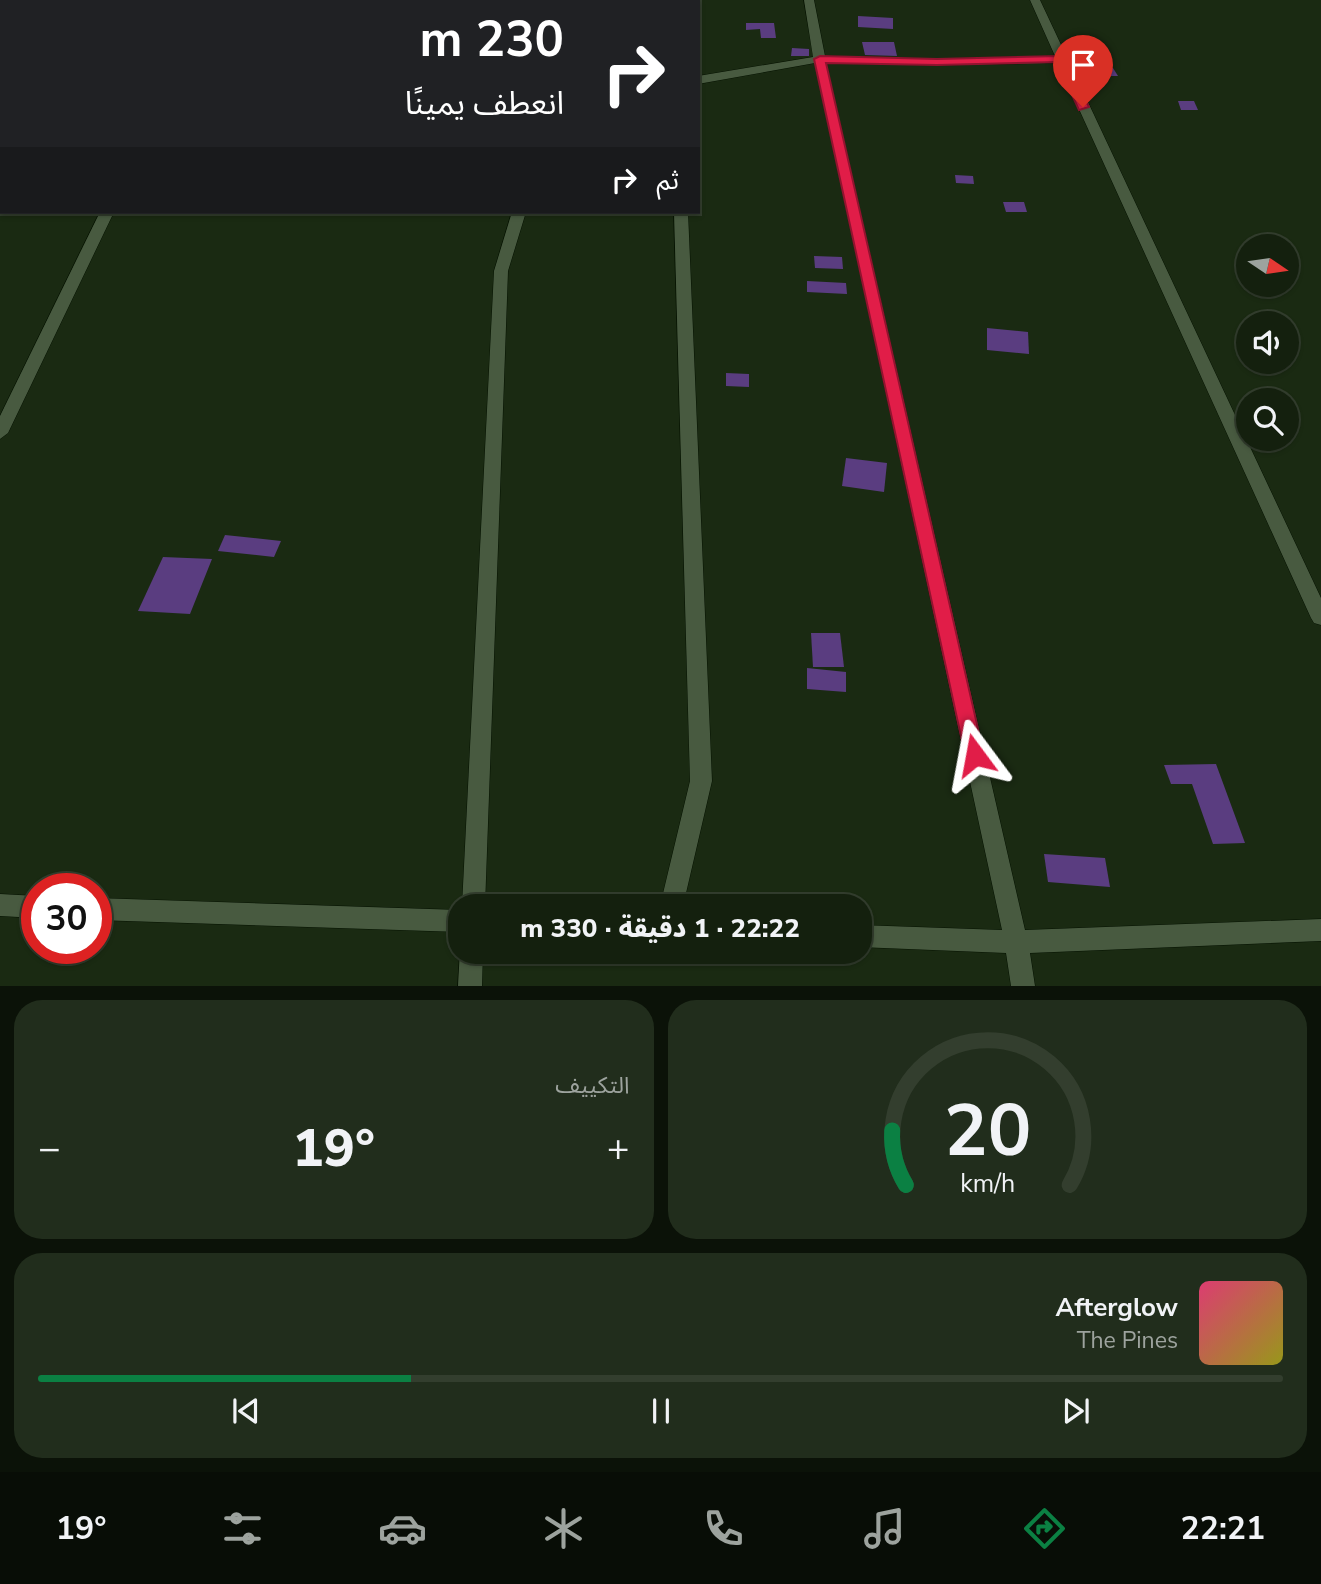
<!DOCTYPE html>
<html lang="ar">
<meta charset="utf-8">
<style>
:root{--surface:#14200e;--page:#212d1c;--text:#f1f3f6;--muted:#9da39e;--line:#333e2e;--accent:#0b8043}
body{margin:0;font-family:"Nunito Sans","Noto Sans Arabic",sans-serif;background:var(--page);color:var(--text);direction:rtl;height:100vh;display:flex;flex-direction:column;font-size:26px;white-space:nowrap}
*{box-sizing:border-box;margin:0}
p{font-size:23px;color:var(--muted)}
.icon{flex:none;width:38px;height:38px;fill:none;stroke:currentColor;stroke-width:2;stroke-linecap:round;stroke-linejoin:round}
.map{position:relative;height:986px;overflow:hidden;direction:ltr}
.side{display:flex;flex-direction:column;gap:14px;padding:14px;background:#0b1208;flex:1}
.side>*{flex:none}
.banner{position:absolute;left:0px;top:0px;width:700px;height:214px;box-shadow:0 2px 5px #0004,0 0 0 2px var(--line);direction:rtl;background:#202124;color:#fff;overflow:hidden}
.needle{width:46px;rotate:103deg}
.tools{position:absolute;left:1236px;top:234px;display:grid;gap:14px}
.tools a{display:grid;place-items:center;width:63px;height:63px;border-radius:50%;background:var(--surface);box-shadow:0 2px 5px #0004,0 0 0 2px var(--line);font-size:35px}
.speed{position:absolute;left:21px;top:873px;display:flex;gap:14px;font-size:35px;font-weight:700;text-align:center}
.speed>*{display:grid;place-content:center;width:91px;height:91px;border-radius:50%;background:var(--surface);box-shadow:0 2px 5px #0004,0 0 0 2px var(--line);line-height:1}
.speed .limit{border:10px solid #d22;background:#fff;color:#111}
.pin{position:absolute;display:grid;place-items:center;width:60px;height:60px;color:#fff;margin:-72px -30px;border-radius:50% 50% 50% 0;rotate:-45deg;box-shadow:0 0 7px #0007}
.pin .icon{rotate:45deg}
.me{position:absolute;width:77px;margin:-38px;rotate:347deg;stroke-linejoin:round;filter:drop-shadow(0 0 5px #0008)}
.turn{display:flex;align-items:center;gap:24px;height:147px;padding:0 21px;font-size:32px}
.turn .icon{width:91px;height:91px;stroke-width:2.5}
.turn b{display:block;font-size:49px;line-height:60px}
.then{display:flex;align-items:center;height:66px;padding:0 21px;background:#0003;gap:14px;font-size:26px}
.big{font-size:52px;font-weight:800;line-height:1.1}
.side .tile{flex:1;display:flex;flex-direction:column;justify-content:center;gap:10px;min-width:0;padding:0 24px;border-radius:28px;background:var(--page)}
.side .dial{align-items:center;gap:0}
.dial svg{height:182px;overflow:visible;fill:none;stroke:var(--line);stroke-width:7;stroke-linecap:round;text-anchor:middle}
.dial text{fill:var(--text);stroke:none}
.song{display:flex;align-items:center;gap:21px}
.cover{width:84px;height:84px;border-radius:10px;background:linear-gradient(135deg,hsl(340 70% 55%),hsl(60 70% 35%))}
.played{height:7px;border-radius:4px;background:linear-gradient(90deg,var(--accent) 30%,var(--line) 30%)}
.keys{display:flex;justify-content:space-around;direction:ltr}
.heat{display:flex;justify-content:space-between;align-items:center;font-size:38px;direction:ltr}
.side .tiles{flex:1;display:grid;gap:14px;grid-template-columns:1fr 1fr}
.tile:last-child{grid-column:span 2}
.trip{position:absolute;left:448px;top:894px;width:424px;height:70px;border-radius:28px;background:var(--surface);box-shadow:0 2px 5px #0004,0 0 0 2px var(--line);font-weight:800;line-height:70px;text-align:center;direction:rtl}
.tab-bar{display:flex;height:112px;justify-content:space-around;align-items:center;background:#080d06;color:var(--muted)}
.tab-bar .icon{width:49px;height:49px}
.tab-bar .current{color:var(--accent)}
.tab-bar b{font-size:32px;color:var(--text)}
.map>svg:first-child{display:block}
.building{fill:#5a3d80}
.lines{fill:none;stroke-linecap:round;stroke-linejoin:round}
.minor-casing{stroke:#051200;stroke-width:1}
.minor{fill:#485a40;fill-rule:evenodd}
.route{fill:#e11d48;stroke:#92132f;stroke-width:2}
</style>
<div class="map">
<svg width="1321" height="986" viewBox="0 0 1321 986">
<rect width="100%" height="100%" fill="#1a2a12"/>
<!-- building -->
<g class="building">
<polygon points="858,16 893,18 893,29 858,27"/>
<polygon points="746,23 774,23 776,38 761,38 760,29 746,30"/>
<polygon points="862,42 894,42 897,56 865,55"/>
<polygon points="792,48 809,49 809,56 791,56"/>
<polygon points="1095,68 1113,68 1118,76 1099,76"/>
<polygon points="1178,101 1194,101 1198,110 1181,110"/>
<polygon points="955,175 973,176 974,184 956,183"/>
<polygon points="1003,202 1024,202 1027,212 1006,212"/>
<polygon points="814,256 842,257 843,269 815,268"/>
<polygon points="807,281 846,283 847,294 807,292"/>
<polygon points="987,328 1028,332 1029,354 987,350"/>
<polygon points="726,373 749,374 749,387 726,386"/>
<polygon points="846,458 887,463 884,492 842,486"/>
<polygon points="225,535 281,541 274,557 218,551"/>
<polygon points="163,557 212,559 190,614 138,611"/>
<polygon points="811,633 840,633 844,667 813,667"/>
<polygon points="807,668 846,672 846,692 807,689"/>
<polygon points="1216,764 1245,843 1213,844 1192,784 1171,784 1164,765"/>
<polygon points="1044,854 1105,858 1110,887 1048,882"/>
</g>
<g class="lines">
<defs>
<g id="minor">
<polygon points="282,0 292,0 281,2"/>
<rect x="433" y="0" width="10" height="2"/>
<rect x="579" y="0" width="10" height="2"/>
<polygon points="804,0 814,0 825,56 937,59 1055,56 1030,0 1040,0 1321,598 1321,625 1314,623 1311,618 1058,63 937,65 826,63 1025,930 1321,919 1321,941 1030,953 1035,986 1011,986 1006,953 859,947 859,925 1002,930 815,63 698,84 698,76 813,57"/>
<rect x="0" y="98" width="2" height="8"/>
<polygon points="100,212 114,212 8,433 0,439 0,416"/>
<polygon points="512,212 526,212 508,271 485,906 462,906 494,271"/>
<polygon points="674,212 688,212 712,781 683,906 660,906 690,781"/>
<polygon points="0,894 37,896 37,918 0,916"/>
<polygon points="96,898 460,910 460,932 96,920"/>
<polygon points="460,949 460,952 483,952 482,986 458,986"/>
</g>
</defs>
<!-- minor casing -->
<use href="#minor" class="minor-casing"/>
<!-- minor -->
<use href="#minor" class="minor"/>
</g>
<!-- route -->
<polygon class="route" points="820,56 937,59 1060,56 1066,59 1089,107 1079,110 1057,62 937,65 826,63 984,755 981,761 975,763 968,761 965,755 814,59"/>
</svg>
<div class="tools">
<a><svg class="needle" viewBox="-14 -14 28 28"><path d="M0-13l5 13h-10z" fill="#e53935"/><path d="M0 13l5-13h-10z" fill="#9da39e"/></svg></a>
<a><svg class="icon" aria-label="sound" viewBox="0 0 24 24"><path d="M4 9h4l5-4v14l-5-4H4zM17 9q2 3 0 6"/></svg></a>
<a><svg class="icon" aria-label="search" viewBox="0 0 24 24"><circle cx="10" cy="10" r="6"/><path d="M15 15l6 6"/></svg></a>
</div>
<div class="speed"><div class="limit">30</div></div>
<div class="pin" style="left:1083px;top:107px;background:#d93025"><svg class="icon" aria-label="arrive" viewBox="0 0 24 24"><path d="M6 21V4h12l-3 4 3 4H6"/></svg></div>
<svg class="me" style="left:975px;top:755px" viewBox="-20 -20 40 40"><path d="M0-17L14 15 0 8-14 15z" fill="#e11d48" stroke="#fff" stroke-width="4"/></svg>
<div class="trip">22:22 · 1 دقيقة · 330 m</div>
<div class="banner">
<div class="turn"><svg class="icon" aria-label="right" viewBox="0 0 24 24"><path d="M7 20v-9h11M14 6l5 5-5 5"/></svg><div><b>230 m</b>انعطف يمينًا</div></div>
<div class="then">ثم<svg class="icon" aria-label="right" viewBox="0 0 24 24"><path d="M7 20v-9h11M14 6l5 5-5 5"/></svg></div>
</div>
</div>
<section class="side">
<div class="tiles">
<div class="tile dial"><svg viewBox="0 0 100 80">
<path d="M14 69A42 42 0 1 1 86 69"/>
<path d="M14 69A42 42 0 0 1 8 45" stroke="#0b8043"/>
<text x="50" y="56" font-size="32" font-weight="700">20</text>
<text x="50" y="72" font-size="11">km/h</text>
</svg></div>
<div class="tile"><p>التكييف</p>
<div class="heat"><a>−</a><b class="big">19°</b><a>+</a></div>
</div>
<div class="tile">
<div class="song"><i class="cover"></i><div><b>Afterglow</b><p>The Pines</p></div></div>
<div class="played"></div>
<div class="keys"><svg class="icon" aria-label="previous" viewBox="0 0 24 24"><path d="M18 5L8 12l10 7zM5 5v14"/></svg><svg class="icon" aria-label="pause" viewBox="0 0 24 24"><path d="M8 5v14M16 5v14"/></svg><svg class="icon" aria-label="next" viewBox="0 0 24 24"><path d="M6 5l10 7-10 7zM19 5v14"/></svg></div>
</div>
</div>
</section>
<nav class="tab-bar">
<b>22:21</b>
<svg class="icon current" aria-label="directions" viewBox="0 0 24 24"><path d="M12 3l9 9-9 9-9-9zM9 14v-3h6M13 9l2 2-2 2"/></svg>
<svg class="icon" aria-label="music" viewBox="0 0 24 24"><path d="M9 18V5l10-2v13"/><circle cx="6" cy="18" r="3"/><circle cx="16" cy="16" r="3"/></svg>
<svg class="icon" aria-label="phone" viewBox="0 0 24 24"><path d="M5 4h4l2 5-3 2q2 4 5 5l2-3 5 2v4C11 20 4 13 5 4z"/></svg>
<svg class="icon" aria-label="climate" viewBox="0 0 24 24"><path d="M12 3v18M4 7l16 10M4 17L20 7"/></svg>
<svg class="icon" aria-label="car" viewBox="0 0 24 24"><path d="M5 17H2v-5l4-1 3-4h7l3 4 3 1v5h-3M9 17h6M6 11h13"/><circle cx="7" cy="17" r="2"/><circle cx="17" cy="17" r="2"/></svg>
<svg class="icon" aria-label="filters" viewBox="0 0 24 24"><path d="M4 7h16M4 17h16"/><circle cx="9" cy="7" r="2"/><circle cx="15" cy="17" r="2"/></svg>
<b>19°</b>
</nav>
